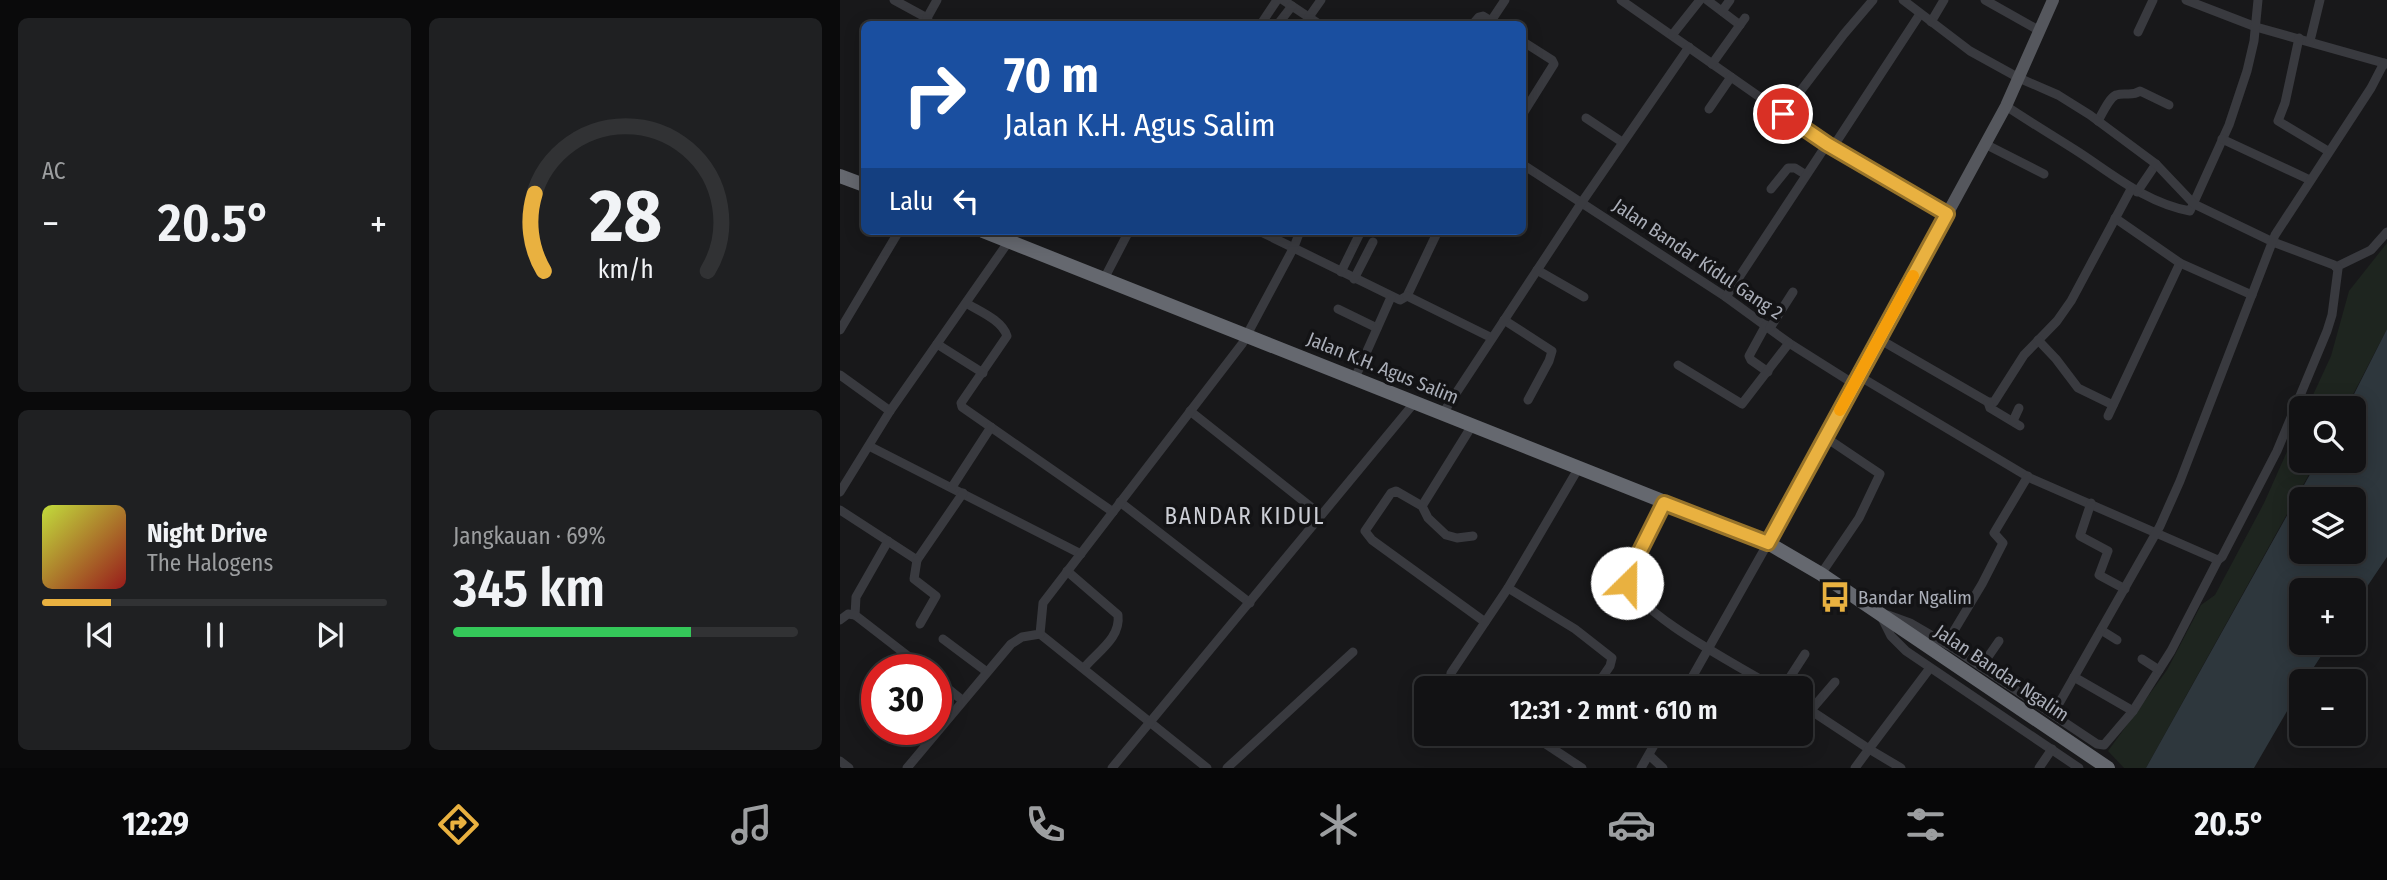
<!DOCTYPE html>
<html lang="id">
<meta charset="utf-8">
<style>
:root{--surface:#121214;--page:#1f2022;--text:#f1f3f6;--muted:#9c9ea0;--line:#313234;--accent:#e9b140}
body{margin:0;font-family:"Fira Sans Condensed",sans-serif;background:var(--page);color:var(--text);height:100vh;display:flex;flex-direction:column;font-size:26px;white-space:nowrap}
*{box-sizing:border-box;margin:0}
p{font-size:23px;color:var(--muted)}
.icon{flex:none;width:38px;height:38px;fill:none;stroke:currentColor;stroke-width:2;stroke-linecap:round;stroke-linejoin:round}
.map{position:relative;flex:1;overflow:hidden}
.details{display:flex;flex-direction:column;gap:18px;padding:18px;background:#0a0a0b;width:840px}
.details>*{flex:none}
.top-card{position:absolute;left:21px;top:21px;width:665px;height:214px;border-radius:10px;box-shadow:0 4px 18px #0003,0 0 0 2px var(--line);background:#1a4fa0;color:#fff;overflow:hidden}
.controls{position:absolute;left:1449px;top:396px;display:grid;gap:14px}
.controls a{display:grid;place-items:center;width:77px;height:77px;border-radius:10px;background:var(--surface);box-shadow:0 4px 18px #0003,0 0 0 2px var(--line);font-size:35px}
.speed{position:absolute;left:21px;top:654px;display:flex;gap:14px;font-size:35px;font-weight:700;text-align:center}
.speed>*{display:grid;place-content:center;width:91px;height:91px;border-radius:50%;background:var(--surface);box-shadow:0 4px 18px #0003,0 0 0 2px var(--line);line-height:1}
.speed .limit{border:10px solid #d22;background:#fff;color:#111}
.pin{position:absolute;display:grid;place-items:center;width:60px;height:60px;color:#fff;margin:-30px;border:4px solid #fff;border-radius:50%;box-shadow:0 2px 7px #0007}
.me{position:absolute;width:77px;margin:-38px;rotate:23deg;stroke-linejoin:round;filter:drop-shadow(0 0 5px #0008)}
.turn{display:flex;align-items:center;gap:24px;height:147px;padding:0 28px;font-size:32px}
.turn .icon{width:91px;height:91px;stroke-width:2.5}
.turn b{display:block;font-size:49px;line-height:60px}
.then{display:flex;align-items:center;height:66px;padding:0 28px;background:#0003;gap:14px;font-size:26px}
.big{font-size:52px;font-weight:600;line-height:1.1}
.details .widget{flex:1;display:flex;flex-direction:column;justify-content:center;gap:10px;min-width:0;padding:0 24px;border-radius:10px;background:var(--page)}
.details .dial{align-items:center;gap:0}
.dial svg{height:182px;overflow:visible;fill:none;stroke:var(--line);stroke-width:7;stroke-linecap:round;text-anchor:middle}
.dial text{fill:var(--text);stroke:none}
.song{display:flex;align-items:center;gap:21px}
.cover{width:84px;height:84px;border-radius:10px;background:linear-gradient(135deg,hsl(70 70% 55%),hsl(0 70% 35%))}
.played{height:7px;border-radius:4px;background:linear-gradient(90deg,var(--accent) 20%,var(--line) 20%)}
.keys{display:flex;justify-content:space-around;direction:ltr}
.heat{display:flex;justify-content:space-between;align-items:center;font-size:38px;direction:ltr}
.charge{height:10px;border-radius:5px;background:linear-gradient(90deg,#34c759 69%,var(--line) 0)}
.details .tiles{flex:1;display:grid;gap:18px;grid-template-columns:repeat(2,1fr)}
.trip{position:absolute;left:574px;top:676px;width:399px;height:70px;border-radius:10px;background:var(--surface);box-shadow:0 4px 18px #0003,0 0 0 2px var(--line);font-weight:600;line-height:70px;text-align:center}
.menu{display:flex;height:112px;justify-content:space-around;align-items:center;background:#070708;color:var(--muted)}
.menu .icon{width:49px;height:49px}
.menu .selected{color:var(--accent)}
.menu b{font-size:32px;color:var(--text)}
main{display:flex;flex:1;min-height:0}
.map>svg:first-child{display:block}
.green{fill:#1e251f}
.water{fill:#2e373d;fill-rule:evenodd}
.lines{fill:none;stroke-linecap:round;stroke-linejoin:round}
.minor{stroke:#393a3f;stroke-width:9}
.major{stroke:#55575d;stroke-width:12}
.highway{stroke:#65686f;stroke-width:14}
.route-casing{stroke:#97732a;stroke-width:18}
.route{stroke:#e9b140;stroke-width:12}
.slow{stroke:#f59e0b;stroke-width:12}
.labels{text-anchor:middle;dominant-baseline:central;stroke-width:7;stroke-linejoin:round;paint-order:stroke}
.street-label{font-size:19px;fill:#abafb9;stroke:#131315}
.poi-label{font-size:19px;fill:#abafb9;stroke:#131315;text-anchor:start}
.quarter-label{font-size:23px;letter-spacing:2px;fill:#ccced5;stroke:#131315}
</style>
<main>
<section class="details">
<div class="tiles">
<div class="widget"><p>AC</p>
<div class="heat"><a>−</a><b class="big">20.5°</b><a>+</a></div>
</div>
<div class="widget dial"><svg viewBox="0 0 100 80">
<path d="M14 69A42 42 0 1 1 86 69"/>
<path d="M14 69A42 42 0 0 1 10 35" stroke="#e9b140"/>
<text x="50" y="56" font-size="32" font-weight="700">28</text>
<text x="50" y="72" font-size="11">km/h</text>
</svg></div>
<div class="widget">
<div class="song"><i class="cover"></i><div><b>Night Drive</b><p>The Halogens</p></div></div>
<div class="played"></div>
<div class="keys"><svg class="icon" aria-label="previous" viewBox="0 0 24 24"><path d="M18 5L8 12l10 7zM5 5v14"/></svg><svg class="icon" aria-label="pause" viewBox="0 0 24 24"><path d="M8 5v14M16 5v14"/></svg><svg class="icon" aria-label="next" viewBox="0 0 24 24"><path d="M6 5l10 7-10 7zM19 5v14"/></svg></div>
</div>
<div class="widget"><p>Jangkauan · 69%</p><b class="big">345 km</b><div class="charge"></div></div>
</div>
</section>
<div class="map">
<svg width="1547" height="768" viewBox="0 0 1547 768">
<rect width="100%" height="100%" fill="#18181a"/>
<!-- green -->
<g class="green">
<polygon points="1547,243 1547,329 1506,408 1467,408 1491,356 1509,291"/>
<polygon points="1461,420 1461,460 1477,460 1306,768 1284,768 1268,751 1327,670 1361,605 1375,595 1424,503"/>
</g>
<!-- water -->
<path class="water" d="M1547,329v228l-33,49v-16h-53v52h29l-25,39h-4v6l-47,81h-108l172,-308h36v-52h-7zM1461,499h53v52h-53z"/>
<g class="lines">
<!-- minor -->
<g class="minor">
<polyline points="54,0 87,18"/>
<polyline points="443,0 479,24"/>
<polyline points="781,0 987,144 1107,214"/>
<polyline points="867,0 900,25"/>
<polyline points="1145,0 1200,31"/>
<polyline points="1346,0 1416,27 1547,64"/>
<polyline points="882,11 890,0"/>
<polyline points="469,17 481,0"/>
<polyline points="1091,22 1104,0"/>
<polyline points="90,24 87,18 97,0"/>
<polyline points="421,24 437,0"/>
<polyline points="438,24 452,6"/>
<polyline points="633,24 639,17 643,16 651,21 665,0"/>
<polyline points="1298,32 1313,0"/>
<polyline points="833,34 860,0"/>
<polyline points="1459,38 1445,103 1438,121 1488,151"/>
<polyline points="682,41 712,60 714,64 682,115"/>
<polyline points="1470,41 1480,0"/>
<polyline points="872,64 905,18"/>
<path d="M1166,106c24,16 49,31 74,47 35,23 67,50 110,58l39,-86 18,-54 7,-30 4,-41"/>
<polyline points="869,109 891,77"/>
<polyline points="943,114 1004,34 1033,0"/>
<polyline points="746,118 782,142"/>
<path d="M1258,121c4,-7 11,-23 18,-26 10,-3 15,2 24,-4l29,14"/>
<polyline points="1382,139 1470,180"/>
<polyline points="1145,144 1204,174"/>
<polyline points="993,147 1080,14"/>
<polyline points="682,164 886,297 949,343 1014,384"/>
<polyline points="931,189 948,168 955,168 966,175"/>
<polyline points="1297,192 1316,164"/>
<polyline points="1275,218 1340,263 1412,295"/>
<polyline points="419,231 560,300 567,296 596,235"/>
<polyline points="1496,267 1531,250 1547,232"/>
<polyline points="697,270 744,297"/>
<polyline points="501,272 521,231"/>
<polyline points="264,279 289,231"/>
<polyline points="514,279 533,242"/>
<polyline points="567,296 652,338"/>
<polyline points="886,297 987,144"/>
<path d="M126,303c13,8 36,17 41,33l-46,67 1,4 151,105"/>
<polyline points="498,309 537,328"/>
<polyline points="664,320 712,351 709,361 688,400"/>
<polyline points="926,325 909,356 911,360 928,372"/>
<polyline points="930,328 953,292"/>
<polyline points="0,330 59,231"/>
<polyline points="1039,339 1148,402 1154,402 1184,355 1217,321 1231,301 1291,189"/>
<polyline points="1198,340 1216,359 1238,388 1273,405"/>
<polyline points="97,344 143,373"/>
<polyline points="838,365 902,404 949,343"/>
<polyline points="0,375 50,411"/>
<polyline points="1019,376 1190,478 1378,560 1382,557 1437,451 1487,331 1492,315 1498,269 1494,265 1433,242 1354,204 1316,164 1250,115 1218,95 1179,78 1130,51 1063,0"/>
<polyline points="515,378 551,297"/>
<polyline points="1148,402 1150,408 1180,426"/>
<polyline points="350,411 481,515"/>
<polyline points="603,413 742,202 849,47"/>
<polyline points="1268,416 1340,263"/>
<polyline points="1173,421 1179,408"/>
<polyline points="29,446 241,554"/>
<polyline points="112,487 151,427"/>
<polyline points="0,492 50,411 169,241"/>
<polyline points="280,502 410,603"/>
<path d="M824,503l-38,76c11,35 115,88 149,109"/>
<polyline points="1251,503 1240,536 1268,551 1259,575 1285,589"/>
<polyline points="582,506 633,424"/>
<polyline points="0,510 77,560 123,493"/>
<polyline points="633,536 617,538 606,535 588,518 582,506 556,491 551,493 525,531 532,540 645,622"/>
<polyline points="48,541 16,597 15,615 86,670"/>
<polyline points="77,560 74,579 96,596 80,624"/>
<path d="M227,571l51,44c3,23 -21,37 -34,53"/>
<polyline points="981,574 1019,518 1040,474 985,437"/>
<polyline points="668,588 735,629 772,658 770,666 755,688"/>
<polyline points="1048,615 1070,623 1113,648 1257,744 1264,745 1293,711 1331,651 1378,560"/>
<polyline points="1042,618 1051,636 1066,651 1239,768"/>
<polyline points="0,620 8,614 15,615"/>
<polyline points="1261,630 1277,640"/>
<polyline points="200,634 367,768"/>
<polyline points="103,639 147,672"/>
<polyline points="1106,644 1142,584 1163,543 1154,533 1188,476"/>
<polyline points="1302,659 1319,670"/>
<polyline points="1141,667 1159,641"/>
<polyline points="1234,677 1293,711"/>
<polyline points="96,679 122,700"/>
<polyline points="619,688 610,681 611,673 668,588 738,469"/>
<polyline points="846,688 928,543"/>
<polyline points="943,688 965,654"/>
<polyline points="961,704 1029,749 1015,768"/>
<polyline points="971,710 995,682"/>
<polyline points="1213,714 1320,526 1340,481 1435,235 1531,88 1544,63"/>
<polyline points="578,731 586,718"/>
<polyline points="689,733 742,768"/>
<polyline points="714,749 724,733"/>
<polyline points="809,755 823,768"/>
<polyline points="0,761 9,768"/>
<polyline points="67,768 171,644 182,637 200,634 203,603 402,344 454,247 460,231"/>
<polyline points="272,768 575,402"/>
<polyline points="387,768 513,652"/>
<polyline points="801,768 821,733"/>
<polyline points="1061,768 1029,749 1090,668"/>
<polyline points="1199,768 1212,749"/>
</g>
<!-- major -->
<polyline class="major" points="928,543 1166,106 1213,0"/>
<!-- highway -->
<g class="highway">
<polyline points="0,176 24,185"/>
<polyline points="143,231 928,543 981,574 1268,768"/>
</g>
</g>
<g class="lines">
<defs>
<polyline id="route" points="787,583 786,579 824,503 928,543 1107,214 987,144 943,114"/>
</defs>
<!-- route casing -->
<use href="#route" class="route-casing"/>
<!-- route -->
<use href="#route" class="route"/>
<!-- slow -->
<polyline class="slow" points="1000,410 1073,276"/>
</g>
<!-- icons -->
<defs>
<symbol id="bus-bare" viewBox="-9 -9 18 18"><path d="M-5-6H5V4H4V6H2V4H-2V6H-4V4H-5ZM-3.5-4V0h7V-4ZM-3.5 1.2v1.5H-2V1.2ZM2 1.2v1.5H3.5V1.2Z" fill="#e9b140" stroke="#131315" stroke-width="2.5" paint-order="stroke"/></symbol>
</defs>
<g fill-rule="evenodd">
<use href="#bus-bare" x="973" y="575" width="44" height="44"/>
</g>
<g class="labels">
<!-- street labels -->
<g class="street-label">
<text transform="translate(858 259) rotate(34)">Jalan Bandar Kidul Gang 2</text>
<text transform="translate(543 368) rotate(22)">Jalan K.H. Agus Salim</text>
<text transform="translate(1162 673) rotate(34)">Jalan Bandar Ngalim</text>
</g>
<!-- poi labels -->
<g class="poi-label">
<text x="1018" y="597">Bandar Ngalim</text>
</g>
<!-- quarter labels -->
<g class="quarter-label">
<text x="405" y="516">BANDAR KIDUL</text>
</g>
</g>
</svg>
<div class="controls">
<a><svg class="icon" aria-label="search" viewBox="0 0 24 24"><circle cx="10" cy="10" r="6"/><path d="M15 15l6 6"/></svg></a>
<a><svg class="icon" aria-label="layers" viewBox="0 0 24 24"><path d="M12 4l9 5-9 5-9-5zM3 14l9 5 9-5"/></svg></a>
<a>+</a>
<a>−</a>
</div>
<div class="speed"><div class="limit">30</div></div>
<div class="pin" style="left:943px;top:114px;background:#d93025"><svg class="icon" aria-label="arrive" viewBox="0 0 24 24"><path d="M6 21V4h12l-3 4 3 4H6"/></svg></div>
<svg class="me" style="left:787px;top:583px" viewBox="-20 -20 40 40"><circle r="19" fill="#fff"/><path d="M0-13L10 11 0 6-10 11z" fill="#e9b140"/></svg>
<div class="trip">12:31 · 2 mnt · 610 m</div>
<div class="top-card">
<div class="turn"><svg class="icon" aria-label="right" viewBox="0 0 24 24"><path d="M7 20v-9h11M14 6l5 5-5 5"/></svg><div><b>70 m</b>Jalan K.H. Agus Salim</div></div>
<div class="then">Lalu<svg class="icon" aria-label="left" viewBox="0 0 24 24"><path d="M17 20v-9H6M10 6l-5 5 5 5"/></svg></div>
</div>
</div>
</main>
<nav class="menu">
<b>12:29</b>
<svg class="icon selected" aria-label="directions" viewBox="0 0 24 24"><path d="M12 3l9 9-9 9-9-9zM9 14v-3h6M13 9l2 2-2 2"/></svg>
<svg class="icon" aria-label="music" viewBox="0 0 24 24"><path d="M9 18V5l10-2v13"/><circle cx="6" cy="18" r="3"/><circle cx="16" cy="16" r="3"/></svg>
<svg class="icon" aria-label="phone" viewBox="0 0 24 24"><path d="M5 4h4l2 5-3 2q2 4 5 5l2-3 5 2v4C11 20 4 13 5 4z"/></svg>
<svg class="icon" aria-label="climate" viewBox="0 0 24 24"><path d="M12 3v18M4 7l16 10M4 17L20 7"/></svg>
<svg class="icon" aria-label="car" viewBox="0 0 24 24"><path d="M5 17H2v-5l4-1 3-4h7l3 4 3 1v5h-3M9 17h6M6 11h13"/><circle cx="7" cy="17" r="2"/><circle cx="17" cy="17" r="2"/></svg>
<svg class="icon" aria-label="filters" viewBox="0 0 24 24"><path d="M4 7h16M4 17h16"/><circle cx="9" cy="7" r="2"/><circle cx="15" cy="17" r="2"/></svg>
<b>20.5°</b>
</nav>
